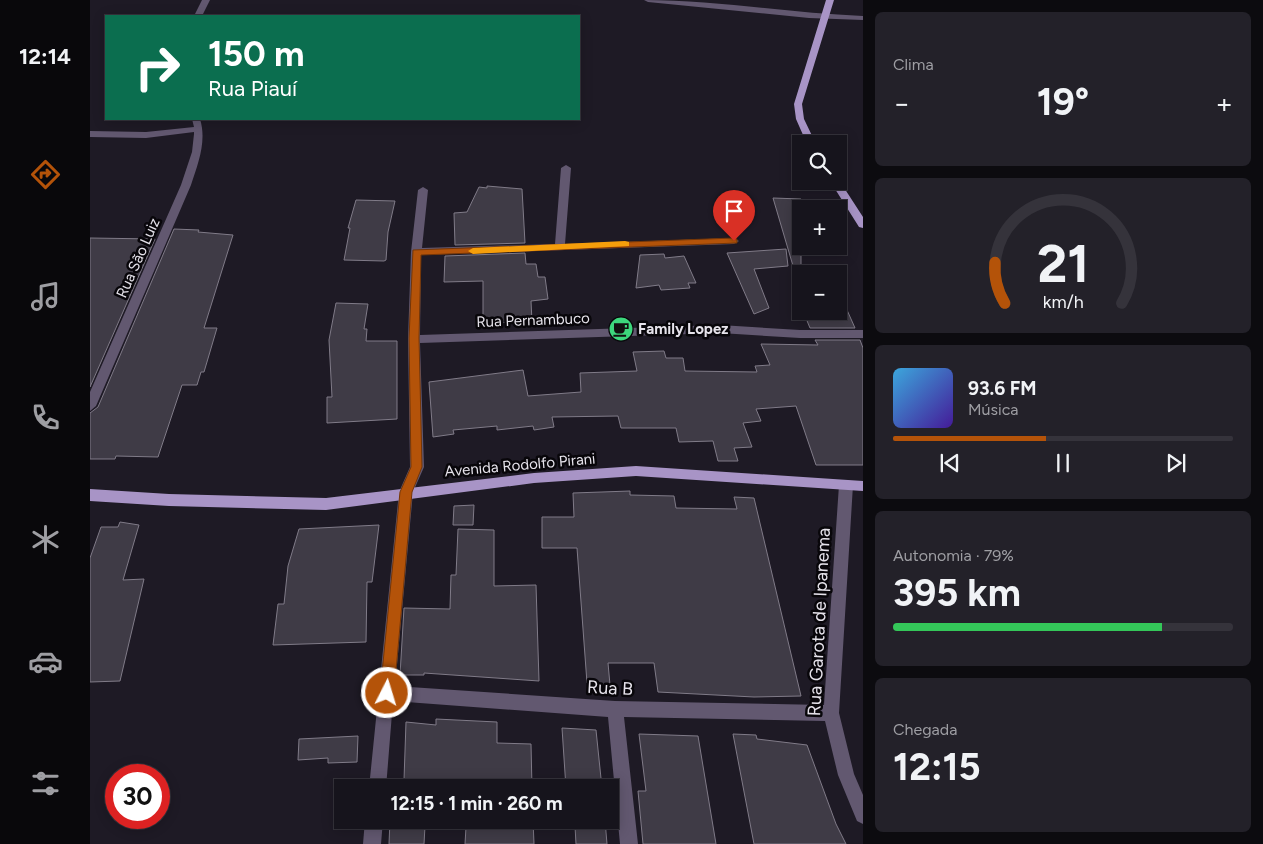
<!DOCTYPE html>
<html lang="pt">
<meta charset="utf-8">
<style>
:root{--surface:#16141c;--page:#232129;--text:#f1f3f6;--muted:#9e9ea3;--line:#35333b;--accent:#b45309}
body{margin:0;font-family:Figtree,sans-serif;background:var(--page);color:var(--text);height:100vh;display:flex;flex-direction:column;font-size:19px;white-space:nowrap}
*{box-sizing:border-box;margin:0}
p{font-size:16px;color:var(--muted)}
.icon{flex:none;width:28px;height:28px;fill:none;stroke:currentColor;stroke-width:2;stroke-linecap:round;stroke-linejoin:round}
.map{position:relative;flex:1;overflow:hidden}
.drawer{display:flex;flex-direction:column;gap:12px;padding:12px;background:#0c0b0f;width:400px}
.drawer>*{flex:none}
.guide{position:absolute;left:15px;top:15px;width:475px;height:105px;border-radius:0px;box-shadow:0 2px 12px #0003,0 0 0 1px var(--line);background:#0b6e4f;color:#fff;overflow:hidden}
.tools{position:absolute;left:702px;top:135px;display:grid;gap:10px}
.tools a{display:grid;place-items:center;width:55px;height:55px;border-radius:0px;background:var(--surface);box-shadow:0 2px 12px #0003,0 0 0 1px var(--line);font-size:25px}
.speed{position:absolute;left:15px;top:764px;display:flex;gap:10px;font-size:25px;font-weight:700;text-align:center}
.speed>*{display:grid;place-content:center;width:65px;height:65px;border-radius:50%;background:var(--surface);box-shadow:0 2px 12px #0003,0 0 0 1px var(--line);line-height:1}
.speed .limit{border:8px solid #d22;background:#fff;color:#111}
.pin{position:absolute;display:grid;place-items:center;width:42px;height:42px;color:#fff;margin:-51px -21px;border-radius:50% 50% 50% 0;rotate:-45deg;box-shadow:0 0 5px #0007}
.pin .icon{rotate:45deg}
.me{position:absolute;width:55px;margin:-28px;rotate:5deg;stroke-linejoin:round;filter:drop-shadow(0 0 4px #0008)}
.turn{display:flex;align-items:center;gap:18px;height:105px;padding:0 20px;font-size:22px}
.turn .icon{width:65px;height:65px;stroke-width:2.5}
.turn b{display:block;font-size:35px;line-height:42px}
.big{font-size:38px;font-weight:700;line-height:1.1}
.drawer .tile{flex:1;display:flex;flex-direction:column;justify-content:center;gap:8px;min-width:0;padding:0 18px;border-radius:8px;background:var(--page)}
.drawer .dial{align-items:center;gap:0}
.dial svg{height:130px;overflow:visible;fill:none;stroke:var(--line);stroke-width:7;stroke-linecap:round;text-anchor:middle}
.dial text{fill:var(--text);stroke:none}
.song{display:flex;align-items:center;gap:15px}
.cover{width:60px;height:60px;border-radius:8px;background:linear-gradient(135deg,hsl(200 70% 55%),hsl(260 70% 35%))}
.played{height:5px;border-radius:2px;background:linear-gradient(90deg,var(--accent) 45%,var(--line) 45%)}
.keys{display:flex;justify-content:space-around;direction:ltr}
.heat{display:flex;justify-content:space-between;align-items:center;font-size:28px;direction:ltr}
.charge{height:8px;border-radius:4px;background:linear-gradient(90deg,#34c759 79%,var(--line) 0)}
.trip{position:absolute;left:244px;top:779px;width:285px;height:50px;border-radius:0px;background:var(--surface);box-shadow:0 2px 12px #0003,0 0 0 1px var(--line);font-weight:700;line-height:50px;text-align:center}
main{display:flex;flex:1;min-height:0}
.dock{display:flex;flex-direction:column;width:90px;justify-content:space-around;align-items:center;background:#09080b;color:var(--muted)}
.dock .icon{width:35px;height:35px}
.dock .on{color:var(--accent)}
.dock b{font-size:22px;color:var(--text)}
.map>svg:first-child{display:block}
.building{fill:#3f3b46;stroke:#807b88}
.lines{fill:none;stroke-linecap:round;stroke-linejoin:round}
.minor{fill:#625870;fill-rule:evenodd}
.major{fill:#a894c6;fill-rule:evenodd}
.route{fill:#b45309;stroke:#753606}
.slow{fill:#f59e0b}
.labels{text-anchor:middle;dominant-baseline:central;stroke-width:5;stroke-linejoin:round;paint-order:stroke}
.street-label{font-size:15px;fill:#e6e3eb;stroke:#08060a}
.poi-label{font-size:15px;font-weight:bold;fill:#e6e3eb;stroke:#08060a;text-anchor:start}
.near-street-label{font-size:18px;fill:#e6e3eb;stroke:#08060a}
</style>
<main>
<nav class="dock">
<b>12:14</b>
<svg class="icon on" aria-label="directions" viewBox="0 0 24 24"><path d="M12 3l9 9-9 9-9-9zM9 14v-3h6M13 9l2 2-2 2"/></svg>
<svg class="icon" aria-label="music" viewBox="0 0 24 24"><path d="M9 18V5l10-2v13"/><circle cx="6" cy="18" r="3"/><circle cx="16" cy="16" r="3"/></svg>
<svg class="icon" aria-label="phone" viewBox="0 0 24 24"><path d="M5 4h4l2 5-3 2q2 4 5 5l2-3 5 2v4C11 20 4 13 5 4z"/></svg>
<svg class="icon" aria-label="climate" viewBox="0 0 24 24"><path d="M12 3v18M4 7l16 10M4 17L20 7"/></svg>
<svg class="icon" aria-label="car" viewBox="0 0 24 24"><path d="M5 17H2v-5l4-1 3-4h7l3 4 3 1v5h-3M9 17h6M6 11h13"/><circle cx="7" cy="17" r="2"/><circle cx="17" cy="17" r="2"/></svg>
<svg class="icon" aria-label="filters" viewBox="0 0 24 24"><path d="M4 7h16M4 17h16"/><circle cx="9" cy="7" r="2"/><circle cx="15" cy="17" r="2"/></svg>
</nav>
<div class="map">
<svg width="773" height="844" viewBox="0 0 773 844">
<rect width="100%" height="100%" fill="#1e1a25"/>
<!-- building -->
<g class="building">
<polygon points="397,186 432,189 435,243 365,245 364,213 377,212 389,187 397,188"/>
<polygon points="683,198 711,199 711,276 706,276"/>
<polygon points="266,200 305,201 298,232 296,260 294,261 254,260 260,228 258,228"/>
<polygon points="84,229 109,230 108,232 143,235 114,328 127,328 114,372 111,372 107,385 92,385 68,457 26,456 25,459 0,459 0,413 8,407"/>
<polygon points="0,238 65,239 0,387"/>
<polygon points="696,249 698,266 664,269 679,308 664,314 637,253"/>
<polygon points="435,253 436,264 446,264 448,277 455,277 458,299 441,301 442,322 393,323 393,281 354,282 355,256"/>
<polygon points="574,254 575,258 594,256 606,283 598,283 600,288 571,290 569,285 546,288 550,255"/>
<polygon points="246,303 278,304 274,329 277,329 276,341 307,341 307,419 237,423 237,397 242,397 239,340"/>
<polygon points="757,310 765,328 720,328 713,311"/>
<polygon points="725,340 770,340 773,348 773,465 726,465 706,406 666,409 671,421 653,423 662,447 644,448 648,461 628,461 623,441 589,442 586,428 531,428 528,416 462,417 464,427 444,430 443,426 407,430 407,426 363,430 364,434 343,437 339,382 433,370 438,396 491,392 490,373 547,371 543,352 574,351 576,358 593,358 595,371 667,372 665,366 680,365 671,344 728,345"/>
<polygon points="540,491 540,495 584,496 586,508 647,509 644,497 664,498 711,696 664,697 568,692 564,663 518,663 520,685 497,683 487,548 452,548 452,517 484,517 483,493"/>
<polygon points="384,505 383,525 363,525 364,506"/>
<polygon points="30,522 49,525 33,580 54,579 30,681 0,682 0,558 11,527 28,527"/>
<polygon points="289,525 282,582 277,582 276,642 183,645 188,604 194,604 198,566 209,529"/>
<polygon points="368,529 404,530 404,586 446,585 449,681 334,673 334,675 310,675 314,608 360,609 361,575 366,575"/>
<polygon points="346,719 407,722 407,743 441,744 442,788 302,788 305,779 314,780 316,722 346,725"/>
<polygon points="472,728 506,730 512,788 476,788"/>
<polygon points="549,734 608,736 626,844 553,844 548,791 556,791"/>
<polygon points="643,734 666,735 667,739 717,745 746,824 756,844 664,844"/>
<polygon points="268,736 267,762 238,763 238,758 208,760 209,739"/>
<polygon points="300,820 443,820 444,844 375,844 376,827 335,826 334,844 299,844"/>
<polygon points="479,820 515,820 517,844 486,844 485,826 479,825"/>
</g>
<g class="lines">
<!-- minor -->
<g class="minor">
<polygon points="112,0 120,0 112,16 104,16"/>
<path d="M554,0c73,0 146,13 219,16v4l-54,-2 -161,-16z"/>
<path d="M102,119h8c7,22 -2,45 -9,66l-95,221 -6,5v-19l91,-207 11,-33 2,-18v-2l-48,6 -56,-1v-6l56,1 48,-5z"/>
<polygon points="476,165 481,168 475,244 644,238 649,241 644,244 331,255 330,335 630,325 710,330 773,330 773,338 710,338 630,333 330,343 334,467 323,492 305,686 525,701 734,705 749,485 751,481 756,480 761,481 763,485 749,713 764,774 773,795 773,824 767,821 748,775 735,721 534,717 548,844 530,844 518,717 303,701 296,788 279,788 309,492 320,467 318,339 321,252 328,190 333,187 338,190 332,248 465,244 471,168"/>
<polygon points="275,820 293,820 291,844 273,844"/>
</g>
<!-- major -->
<g class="major">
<polygon points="736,0 744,0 712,104 714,119 726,144 717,144 706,119 704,104"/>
<polygon points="749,180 773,217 773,228 769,227 740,181 749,181"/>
<polygon points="546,466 773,481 773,491 546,476 444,483 236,510 79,506 0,501 0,489 79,494 236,498 444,473"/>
</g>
</g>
<!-- route -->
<polygon class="route" points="644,238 647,239 647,243 331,255 329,338 332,467 322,492 304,693 302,698 297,701 292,698 290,693 310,492 321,467 319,338 323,250"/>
<!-- slow -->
<polygon class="slow" points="535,241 539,242 539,246 383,254 378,251 383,248"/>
<!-- icons -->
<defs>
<symbol id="cafe-disc" viewBox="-11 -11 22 22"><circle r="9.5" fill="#3dd77d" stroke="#08060a"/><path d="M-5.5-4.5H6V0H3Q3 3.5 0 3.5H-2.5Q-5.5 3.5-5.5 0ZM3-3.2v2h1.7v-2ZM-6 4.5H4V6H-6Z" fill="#111"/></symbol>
</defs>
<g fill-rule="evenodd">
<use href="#cafe-disc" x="517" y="315" width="28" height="28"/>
</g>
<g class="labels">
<!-- street labels -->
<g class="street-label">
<text transform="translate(48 258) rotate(-66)">Rua São Luiz</text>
<text transform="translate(443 320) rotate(-2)">Rua Pernambuco</text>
<text transform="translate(430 465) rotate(-5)">Avenida Rodolfo Pirani</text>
</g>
<!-- poi labels -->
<g class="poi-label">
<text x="548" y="329">Family Lopez</text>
</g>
<!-- near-street labels -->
<g class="near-street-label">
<text transform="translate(729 622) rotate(-87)">Rua Garota de Ipanema</text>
<text transform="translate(520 688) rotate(3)">Rua B</text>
</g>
</g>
</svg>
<div class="tools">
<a><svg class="icon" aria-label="search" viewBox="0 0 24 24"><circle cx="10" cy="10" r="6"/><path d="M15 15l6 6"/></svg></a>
<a>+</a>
<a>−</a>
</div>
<div class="speed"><div class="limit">30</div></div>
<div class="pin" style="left:644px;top:241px;background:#d93025"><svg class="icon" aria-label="arrive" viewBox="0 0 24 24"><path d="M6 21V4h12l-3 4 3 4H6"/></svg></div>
<svg class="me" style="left:297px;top:693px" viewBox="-20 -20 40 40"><circle r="17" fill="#b45309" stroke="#fff" stroke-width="3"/><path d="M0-11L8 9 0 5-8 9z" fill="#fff"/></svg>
<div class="trip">12:15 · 1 min · 260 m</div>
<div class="guide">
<div class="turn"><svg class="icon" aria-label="right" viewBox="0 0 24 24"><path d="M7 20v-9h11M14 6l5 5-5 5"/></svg><div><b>150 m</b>Rua Piauí</div></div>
</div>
</div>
<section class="drawer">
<div class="tile"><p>Clima</p>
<div class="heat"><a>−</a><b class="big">19°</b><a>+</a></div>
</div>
<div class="tile dial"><svg viewBox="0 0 100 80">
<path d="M14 69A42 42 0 1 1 86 69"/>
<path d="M14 69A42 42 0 0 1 8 44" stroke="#b45309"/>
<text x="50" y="56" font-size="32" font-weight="700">21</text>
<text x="50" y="72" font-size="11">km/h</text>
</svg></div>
<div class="tile">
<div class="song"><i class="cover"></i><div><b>93.6 FM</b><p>Música</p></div></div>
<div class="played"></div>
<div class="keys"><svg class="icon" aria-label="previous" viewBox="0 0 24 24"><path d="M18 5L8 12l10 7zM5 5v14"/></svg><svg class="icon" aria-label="pause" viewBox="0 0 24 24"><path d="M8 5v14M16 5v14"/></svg><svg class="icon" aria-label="next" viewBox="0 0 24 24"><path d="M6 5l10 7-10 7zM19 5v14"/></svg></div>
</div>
<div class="tile"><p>Autonomia · 79%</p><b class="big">395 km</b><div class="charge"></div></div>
<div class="tile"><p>Chegada</p><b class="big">12:15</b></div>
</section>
</main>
